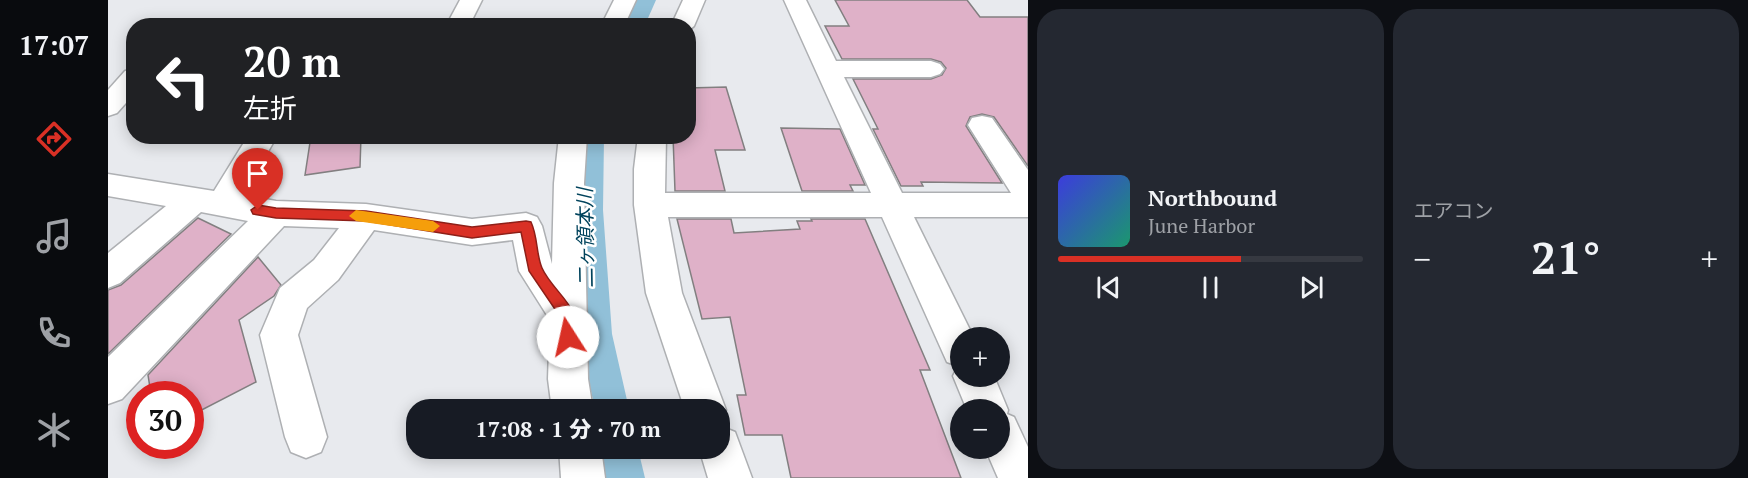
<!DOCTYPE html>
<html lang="ja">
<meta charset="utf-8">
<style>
:root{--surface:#171b24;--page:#242831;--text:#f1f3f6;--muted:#9ea1a6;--line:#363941;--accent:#d93025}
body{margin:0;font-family:"PT Serif","Noto Sans JP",serif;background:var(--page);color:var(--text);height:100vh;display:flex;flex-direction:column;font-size:22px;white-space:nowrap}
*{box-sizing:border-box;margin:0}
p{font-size:20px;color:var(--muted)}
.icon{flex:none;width:33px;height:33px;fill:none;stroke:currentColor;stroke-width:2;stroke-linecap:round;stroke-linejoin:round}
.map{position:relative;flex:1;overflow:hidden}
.side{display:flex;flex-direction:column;gap:9px;padding:9px;background:#0d0f14;width:720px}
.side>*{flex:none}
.banner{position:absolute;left:18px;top:18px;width:570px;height:126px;border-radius:24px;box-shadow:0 3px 15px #0003;background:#202124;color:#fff;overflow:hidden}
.fabs{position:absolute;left:842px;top:327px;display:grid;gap:12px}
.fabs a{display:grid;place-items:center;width:60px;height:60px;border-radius:50%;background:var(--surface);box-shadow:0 3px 15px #0003;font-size:30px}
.speed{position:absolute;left:18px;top:381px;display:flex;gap:12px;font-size:30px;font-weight:700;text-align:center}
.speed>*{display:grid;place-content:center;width:78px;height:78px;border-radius:50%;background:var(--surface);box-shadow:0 3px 15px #0003;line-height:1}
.speed .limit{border:9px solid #d22;background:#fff;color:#111}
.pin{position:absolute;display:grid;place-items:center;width:51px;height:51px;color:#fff;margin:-62px -26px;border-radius:50% 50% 50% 0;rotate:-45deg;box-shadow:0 0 6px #0007}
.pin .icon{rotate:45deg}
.me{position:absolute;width:66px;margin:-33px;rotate:350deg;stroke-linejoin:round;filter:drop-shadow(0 0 4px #0008)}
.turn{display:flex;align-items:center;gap:21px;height:126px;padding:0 18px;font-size:27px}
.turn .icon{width:78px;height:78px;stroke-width:2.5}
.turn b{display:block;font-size:42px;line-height:51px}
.big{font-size:45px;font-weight:800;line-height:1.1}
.side .tile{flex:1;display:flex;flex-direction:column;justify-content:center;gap:9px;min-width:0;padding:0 21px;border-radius:24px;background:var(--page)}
.song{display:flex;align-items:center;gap:18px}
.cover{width:72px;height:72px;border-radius:9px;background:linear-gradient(135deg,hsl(240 70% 55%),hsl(160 70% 35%))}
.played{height:6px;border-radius:3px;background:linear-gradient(90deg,var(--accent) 60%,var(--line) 60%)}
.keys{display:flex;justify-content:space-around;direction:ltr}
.heat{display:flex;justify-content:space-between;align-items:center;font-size:33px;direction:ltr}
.side .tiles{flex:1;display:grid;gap:9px;grid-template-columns:repeat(2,1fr)}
.trip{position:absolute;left:298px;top:399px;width:324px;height:60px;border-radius:24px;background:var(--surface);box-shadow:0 3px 15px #0003;font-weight:800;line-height:60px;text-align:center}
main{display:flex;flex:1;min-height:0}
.dock{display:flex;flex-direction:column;width:108px;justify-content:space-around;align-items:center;background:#090b0e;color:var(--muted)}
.dock .icon{width:42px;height:42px}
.dock .current{color:var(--accent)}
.dock b{font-size:27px;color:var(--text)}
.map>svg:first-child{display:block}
.water{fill:#91c0d8}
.building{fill:#dfb1c8;stroke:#827f80;stroke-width:1.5}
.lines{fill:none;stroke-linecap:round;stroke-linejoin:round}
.minor-casing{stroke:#aeb0b3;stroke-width:3}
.minor{fill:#fff;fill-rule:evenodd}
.route{fill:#d93025;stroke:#8d1f18;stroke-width:1.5}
.slow{fill:#f59e0b}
.labels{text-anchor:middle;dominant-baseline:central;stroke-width:5;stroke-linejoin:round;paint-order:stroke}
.water-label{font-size:20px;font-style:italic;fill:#00435c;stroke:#fff}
</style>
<main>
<nav class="dock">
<b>17:07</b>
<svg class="icon current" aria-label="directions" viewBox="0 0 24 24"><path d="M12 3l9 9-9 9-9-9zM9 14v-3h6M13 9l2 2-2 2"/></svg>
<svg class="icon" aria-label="music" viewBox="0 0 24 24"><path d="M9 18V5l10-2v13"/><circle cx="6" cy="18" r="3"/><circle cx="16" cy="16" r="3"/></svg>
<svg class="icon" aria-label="phone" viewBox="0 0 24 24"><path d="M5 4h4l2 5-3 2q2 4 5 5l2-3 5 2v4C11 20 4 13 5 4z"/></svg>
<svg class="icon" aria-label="climate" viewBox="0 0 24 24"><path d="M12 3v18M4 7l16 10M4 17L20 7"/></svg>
</nav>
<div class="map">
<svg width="920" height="478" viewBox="0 0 920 478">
<rect width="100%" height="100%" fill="#e8eaee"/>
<!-- water -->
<g class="water">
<polygon points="527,0 548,0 537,25 512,26"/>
<polygon points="475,137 496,137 495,210 504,334 521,409 487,409 473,346"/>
<polygon points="495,449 530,449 537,478 496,478"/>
</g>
<!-- building -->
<g class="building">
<polygon points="727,0 859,0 872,17 920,17 920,166 886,117 874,114 862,117 858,126 894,183 813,182 815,186 793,186 765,129 770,129 745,79 823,79 834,75 838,68 833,62 823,59 734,59 717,26 741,26"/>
<polygon points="618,87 637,150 607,150 617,191 567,191 565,136 580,136 580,88"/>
<polygon points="673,128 732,129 757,185 742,185 745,191 694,191"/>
<polygon points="203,136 253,136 252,167 197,175"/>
<polygon points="90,218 123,234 0,354 0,290 13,285"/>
<polygon points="569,219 623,219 626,233 692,229 689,221 704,221 703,219 757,219 822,370 812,370 853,478 683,478 674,435 637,435 629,395 638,395 622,317 594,319"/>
<polygon points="150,257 173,285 166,296 131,320 148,382 82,416 82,394 43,394 40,375"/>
</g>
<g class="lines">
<defs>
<g id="minor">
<polygon points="352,0 374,0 361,26 338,26"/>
<polygon points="506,0 528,0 516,26 493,26"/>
<polygon points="575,0 597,0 586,26 580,31 580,26 563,26"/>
<polygon points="676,0 698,0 728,61 823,61 832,64 836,69 832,74 823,77 736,77 794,193 903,193 860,125 864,118 874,116 884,118 920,170 920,217 806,217 866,338 852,338 852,376 886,376 900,410 899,414 906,417 920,447 920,478 890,478 877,448 891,448 891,410 859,410 845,376 850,366 839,362 774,217 560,217 574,293 618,410 612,425 612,410 577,410 538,293 526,205 526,169 530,136 558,136 557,193 763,193"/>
<polygon points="26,69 26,94 9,113 0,116 0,90 17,71"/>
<polygon points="140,136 169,136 135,195 168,201 258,204 364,219 418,213 429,217 434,226 444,264 446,183 451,136 479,136 476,183 480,379 485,410 444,410 440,379 442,320 411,271 405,240 364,245 266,230 230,280 199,308 190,335 219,437 213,452 198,458 183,452 177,437 152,335 172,288 206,260 231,228 176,226 14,399 0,404 0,357 140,221 93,212 12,283 0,288 0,253 58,206 0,196 0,174 106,191"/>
<polygon points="612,426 627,432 644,478 600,478 591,448 612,448"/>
<polygon points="451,448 493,448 497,478 453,478"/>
</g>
</defs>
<!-- minor casing -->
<use href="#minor" class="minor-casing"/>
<!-- minor -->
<use href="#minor" class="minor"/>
</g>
<!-- route -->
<path class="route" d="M150,205l18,3 90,3 106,16 54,-6 5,1c7,15 5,32 11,46 11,25 46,43 32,74l-6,2 -5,-2 -3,-5 1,-19 -32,-47 -8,-39 -49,6 -106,-17 -90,-3 -23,-4 -2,-4z"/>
<!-- slow -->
<polygon class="slow" points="248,210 325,221 332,226 325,232 248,221 241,216"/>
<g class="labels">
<!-- water labels -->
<g class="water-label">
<text transform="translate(477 238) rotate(-91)">二ヶ領本川</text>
</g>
</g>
</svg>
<div class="fabs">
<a>+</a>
<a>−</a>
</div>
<div class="speed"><div class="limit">30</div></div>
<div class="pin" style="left:150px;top:210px;background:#d93025"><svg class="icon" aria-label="arrive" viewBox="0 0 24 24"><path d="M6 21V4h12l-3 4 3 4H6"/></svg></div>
<svg class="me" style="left:460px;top:337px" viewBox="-20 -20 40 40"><circle r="19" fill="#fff"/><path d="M0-13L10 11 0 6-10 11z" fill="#d93025"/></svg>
<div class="trip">17:08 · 1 分 · 70 m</div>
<div class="banner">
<div class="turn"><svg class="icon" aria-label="left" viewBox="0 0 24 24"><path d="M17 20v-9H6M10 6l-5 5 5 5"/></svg><div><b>20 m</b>左折</div></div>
</div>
</div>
<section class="side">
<div class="tiles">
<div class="tile">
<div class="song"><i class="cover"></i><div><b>Northbound</b><p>June Harbor</p></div></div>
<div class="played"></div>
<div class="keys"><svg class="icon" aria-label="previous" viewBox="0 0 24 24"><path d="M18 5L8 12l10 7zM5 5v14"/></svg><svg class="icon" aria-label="pause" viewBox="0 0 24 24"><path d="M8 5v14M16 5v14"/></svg><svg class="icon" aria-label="next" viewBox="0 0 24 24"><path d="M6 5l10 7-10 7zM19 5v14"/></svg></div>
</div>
<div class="tile"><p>エアコン</p>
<div class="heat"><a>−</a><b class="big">21°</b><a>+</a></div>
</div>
</div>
</section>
</main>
